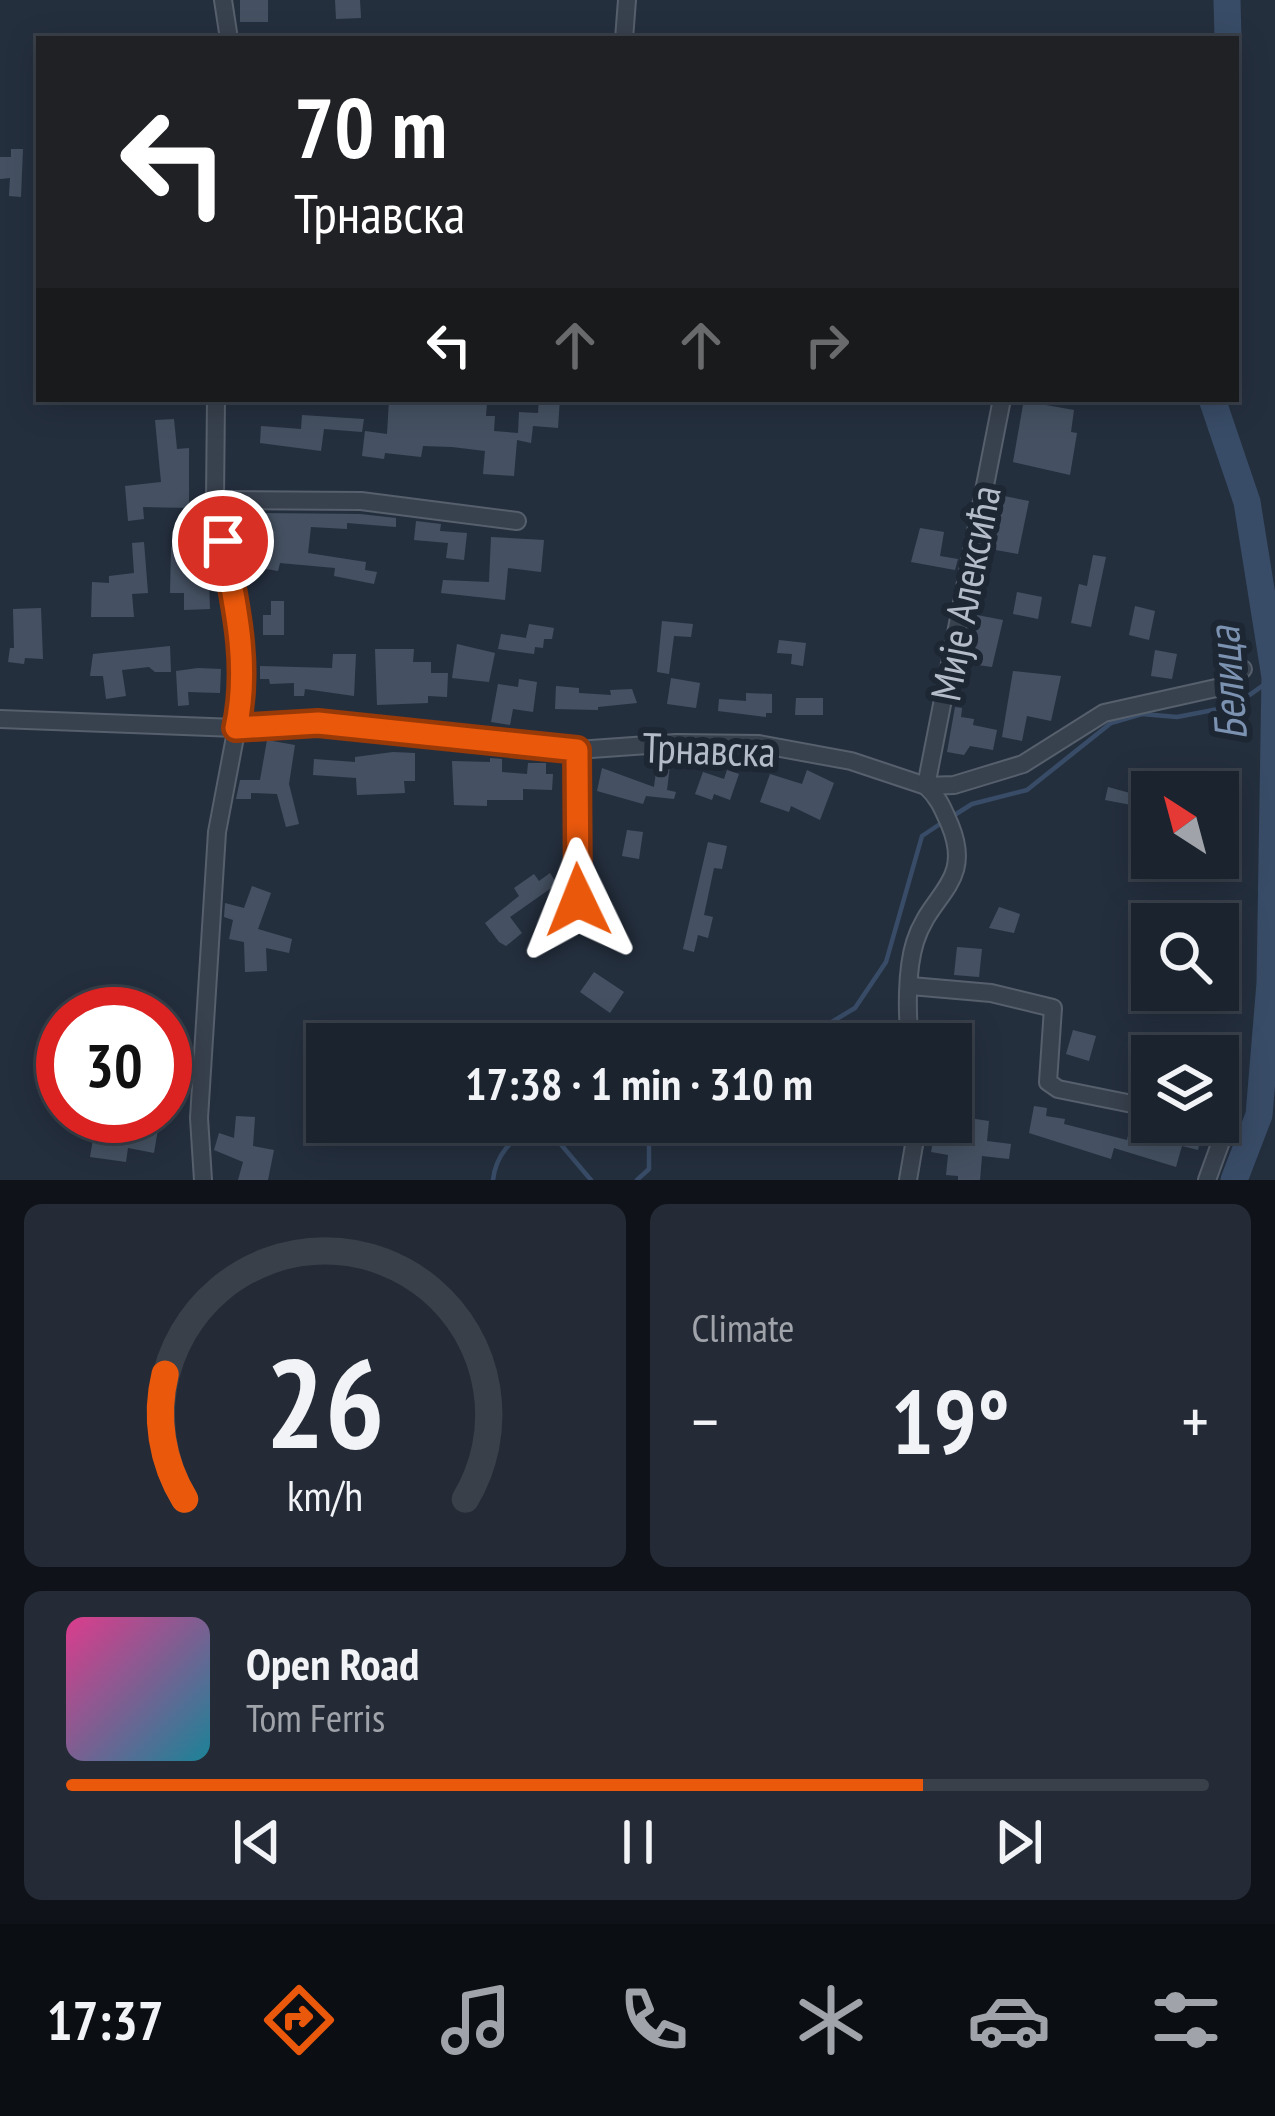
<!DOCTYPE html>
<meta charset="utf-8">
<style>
:root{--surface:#1b232e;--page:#242b36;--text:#f1f3f6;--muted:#a0a4aa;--line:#39404a;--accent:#ea580c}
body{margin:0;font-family:"PT Sans Narrow",sans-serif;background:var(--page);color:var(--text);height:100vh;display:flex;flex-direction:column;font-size:45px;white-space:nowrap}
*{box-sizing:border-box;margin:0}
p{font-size:39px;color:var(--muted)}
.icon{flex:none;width:66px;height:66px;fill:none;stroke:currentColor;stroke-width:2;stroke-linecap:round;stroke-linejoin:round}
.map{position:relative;height:1180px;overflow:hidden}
.sheet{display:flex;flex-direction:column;gap:24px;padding:24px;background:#0f1319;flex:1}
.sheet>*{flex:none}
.guide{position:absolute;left:36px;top:36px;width:1203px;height:366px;border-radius:0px;box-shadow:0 6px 30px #0003,0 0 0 3px var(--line);background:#202124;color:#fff;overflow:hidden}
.needle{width:78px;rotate:324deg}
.controls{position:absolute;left:1131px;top:771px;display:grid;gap:24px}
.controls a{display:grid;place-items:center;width:108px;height:108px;border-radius:0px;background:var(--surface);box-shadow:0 6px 30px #0003,0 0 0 3px var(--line);font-size:60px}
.speed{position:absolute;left:36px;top:987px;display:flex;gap:24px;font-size:60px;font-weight:700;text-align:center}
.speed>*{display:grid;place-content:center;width:156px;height:156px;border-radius:50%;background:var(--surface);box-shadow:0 6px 30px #0003,0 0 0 3px var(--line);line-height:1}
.speed .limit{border:18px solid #d22;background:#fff;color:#111}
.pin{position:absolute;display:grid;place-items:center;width:102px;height:102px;color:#fff;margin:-51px;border:6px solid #fff;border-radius:50%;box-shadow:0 3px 12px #0007}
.me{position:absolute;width:132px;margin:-66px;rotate:358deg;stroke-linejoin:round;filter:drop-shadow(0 0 9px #0008)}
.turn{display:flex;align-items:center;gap:42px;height:252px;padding:0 60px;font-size:54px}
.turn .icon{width:156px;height:156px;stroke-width:2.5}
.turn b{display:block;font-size:84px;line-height:102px}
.lanes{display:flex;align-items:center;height:114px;padding:0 60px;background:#0003;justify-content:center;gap:60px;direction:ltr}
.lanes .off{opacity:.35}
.big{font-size:90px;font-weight:700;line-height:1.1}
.sheet .widget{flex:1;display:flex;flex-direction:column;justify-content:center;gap:18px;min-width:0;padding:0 42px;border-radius:18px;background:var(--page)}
.sheet .dial{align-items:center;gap:0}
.dial svg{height:312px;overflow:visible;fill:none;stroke:var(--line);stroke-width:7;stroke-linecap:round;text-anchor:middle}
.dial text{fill:var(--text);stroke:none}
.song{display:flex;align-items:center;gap:36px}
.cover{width:144px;height:144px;border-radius:18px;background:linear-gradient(135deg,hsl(330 70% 55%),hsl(190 70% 35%))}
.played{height:12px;border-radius:6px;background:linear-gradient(90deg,var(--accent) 75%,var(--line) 75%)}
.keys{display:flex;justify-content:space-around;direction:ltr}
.heat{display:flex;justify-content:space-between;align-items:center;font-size:66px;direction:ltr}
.sheet .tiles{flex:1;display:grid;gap:24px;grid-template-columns:1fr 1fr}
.widget:last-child{grid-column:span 2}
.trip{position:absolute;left:306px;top:1023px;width:666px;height:120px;border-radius:0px;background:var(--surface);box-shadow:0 6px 30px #0003,0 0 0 3px var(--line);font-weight:700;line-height:120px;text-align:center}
.tab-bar{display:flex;height:192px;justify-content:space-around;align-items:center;background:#0b0e12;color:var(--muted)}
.tab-bar .icon{width:84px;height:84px}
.tab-bar .on{color:var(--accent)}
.tab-bar b{font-size:54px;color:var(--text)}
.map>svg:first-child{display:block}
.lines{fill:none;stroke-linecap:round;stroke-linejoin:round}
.stream{stroke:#394c67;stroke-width:4.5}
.river{stroke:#394c67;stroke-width:27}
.building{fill:#455162}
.minor-casing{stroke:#565f6c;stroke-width:20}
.minor{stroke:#38414e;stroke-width:16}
.route-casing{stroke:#983908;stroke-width:30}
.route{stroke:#ea580c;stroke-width:21}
.labels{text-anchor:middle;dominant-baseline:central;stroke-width:12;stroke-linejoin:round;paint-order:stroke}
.street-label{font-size:42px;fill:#b4bcc9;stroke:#1d2633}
.water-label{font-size:45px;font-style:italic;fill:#7c92b1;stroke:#1d2633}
</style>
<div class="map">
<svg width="1275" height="1180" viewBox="0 0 1275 1180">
<rect width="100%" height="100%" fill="#242f3e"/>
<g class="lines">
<!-- stream -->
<g class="stream">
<polyline points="953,816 972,804 1027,790 1111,723 1142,714 1177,717 1234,706 1275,677"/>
<polyline points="795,1044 855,1008 886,962 922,836 943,822"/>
<path d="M493,1180c3,-26 18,-40 39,-52l26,13 33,39"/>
<polyline points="637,1180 649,1169 649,1122"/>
</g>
<!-- river -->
<g class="river">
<polyline points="1227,0 1228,39"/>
<polyline points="1212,399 1247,502 1275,677 1270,983 1259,1115 1234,1180"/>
</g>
</g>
<!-- building -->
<g class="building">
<rect x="240" y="0" width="28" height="22"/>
<polygon points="335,0 360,0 361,18 336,19"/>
<polygon points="11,149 23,149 21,197 9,196 10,178 0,179 0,157 11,157"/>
<polygon points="389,399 487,403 486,416 495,416 494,431 518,433 519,412 538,413 539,399 560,399 558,428 533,426 531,443 517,440 514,476 483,474 485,451 452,447 423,446 421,457 385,453 384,459 362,456 365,431 387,434"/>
<polygon points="1024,399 1047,399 1046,405 1074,410 1071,432 1077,433 1070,475 1013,462"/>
<polygon points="302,415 364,419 362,432 324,429 321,451 260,443 261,426 301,429"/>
<polygon points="174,419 177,449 189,448 189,508 143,507 144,519 128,521 125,486 161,482 155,420"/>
<polygon points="999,495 1029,501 1018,554 990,549"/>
<polygon points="259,513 360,514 396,518 396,527 347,523 347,529 311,527 308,553 366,562 365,570 377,572 374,584 334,576 335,568 280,563 278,571 254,567 257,548 269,550 271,526 259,525"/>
<polygon points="416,521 441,524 440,531 467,533 464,560 446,558 448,543 414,540"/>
<polygon points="920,528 944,532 940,556 958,559 955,570 911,562"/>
<polygon points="491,537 544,540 541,572 508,568 505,600 441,593 443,580 489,582"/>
<polygon points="144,542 148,593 132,594 134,617 91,617 92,582 109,583 109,576 134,573 132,543"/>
<polygon points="171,547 193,547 193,568 215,567 218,579 209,580 210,609 184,610 184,593 170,593"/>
<polygon points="1093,555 1106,557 1091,627 1071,623 1079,584 1087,586"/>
<polygon points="1017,592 1042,597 1038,619 1013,614"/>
<polygon points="271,601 284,601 284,635 263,635 263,615 271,615"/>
<polygon points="1135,606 1155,611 1149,640 1129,635"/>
<polygon points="41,608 43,659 25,658 24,664 8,662 10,648 14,648 13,609"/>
<polygon points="977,615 1003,620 992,667 971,664 969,657"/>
<polygon points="662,621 693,624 691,637 674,636 669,674 657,672"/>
<polygon points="529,624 554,628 552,639 544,639 543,648 535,647 534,654 498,649 501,634 526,638"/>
<polygon points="779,640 806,643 803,666 791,664 792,654 777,653"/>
<polygon points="457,644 495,653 489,682 452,678"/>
<polygon points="170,646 171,672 155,672 149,667 122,670 126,696 106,699 103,676 90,676 93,654"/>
<polygon points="375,649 414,649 413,662 431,662 431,673 448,673 447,697 428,696 428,703 377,705"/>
<polygon points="1155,650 1177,654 1172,679 1151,676"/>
<polygon points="333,654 356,654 354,696 305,689 304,696 294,696 294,683 270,684 269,679 260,679 260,666 332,668"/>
<polygon points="198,668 221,669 220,693 188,692 189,705 178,706 176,671"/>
<polygon points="1013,671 1061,676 1051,721 1027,716 1022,741 1002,737"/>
<polygon points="671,678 700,683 696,708 667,704"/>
<polygon points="519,679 537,682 533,712 513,709 510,725 491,722 498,684 518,687"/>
<polygon points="556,686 579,688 579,693 611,695 610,690 632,689 637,703 598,707 598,710 555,709"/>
<polygon points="746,693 772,694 772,713 766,713 766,717 718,711 719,699 746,701"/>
<polygon points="796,698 823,698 823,715 795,715"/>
<polygon points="955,707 962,708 961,717 974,719 973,725 997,730 993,750 970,746 964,755 947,752"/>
<polygon points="267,740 295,745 289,784 299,824 286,827 277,794 251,793 251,799 236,799 240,780 260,780"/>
<polygon points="393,752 415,753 415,781 404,781 405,793 357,795 356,778 313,775 314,759 355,762 355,757"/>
<polygon points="658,757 671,757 667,790 676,792 674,799 646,796 643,804 597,791 602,768 654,787"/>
<polygon points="490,758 502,759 502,772 527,774 528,763 546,763 546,774 553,774 552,790 523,789 523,800 487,800 487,806 454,805 452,761 490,762"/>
<polygon points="727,770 739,774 730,800 714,794 712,800 695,794 703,772 724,779"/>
<polygon points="807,770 834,783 820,820 791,806 789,812 760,802 770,774 802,784"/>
<polygon points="1108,787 1152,799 1152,809 1105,800"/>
<polygon points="627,830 643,832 639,859 622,856"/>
<polygon points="708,842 727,846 722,869 714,868 704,915 713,917 708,938 698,935 694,952 683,949"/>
<polygon points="550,873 557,884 510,917 522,933 506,946 499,942 485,923 519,896 514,888 534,874 539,881"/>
<polygon points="252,886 271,893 258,929 292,939 289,953 266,948 267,971 245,972 244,942 229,939 233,920 224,917 225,903 244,908"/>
<polygon points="590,902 616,915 609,929 602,925 600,929 578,919"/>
<polygon points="999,907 1020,914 1014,933 989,928"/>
<polygon points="957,947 982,949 979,977 954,975"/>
<polygon points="594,972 624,992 610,1013 580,992"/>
<polygon points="1073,1030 1096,1036 1089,1061 1066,1054"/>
<polygon points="972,1057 972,1083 951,1084 951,1058"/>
<polygon points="1034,1106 1047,1108 1046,1116 1065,1119 1064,1124 1127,1140 1130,1126 1166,1135 1170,1122 1203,1127 1198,1150 1182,1146 1176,1167 1114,1148 1111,1159 1029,1133"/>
<polygon points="236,1116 255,1117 253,1146 274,1150 268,1180 238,1180 243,1162 214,1150 219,1133 234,1138"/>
<polygon points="969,1118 989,1121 987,1141 1011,1144 1009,1159 982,1156 980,1180 958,1180 958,1176 946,1175 948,1155 931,1152 934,1136 942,1137 943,1131 966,1134"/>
<polygon points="96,1120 158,1129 154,1153 128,1148 126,1162 90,1157"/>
</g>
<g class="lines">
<defs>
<g id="minor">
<polyline points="223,0 229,39"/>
<polyline points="624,39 627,0"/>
<polyline points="215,500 361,501 517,521"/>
<polyline points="0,719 236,728 318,723 577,750 676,743 759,744 851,761 926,786 954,785 1023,764 1104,713 1225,686 1243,669"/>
<polyline points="577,750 578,900"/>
<polyline points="926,786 1002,399"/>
<polyline points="911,986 991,993 1053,1008 1048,1082 1058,1089 1152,1108"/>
<path d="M910,1044c-3,-30 -4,-73 5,-102 15,-49 59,-59 35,-117 -7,-16 -11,-27 -24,-39"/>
<polyline points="203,1180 199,1118 217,832 242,700 243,670 239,622 215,500 216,399"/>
<polyline points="908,1180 918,1122"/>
<polyline points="1207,1180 1223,1136 1222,1123 1218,1122"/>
</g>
</defs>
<!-- minor casing -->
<use href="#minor" class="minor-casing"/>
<!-- minor -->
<use href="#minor" class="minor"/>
</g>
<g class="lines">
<defs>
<path id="route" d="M223,541c12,62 27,124 13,187l82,-5 259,27 1,150"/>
</defs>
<!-- route casing -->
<use href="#route" class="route-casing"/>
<!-- route -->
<use href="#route" class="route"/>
</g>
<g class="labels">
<!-- street labels -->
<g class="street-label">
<text transform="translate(965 593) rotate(-79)">Мије Алексића</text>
<text transform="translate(709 749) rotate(2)">Трнавска</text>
</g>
<!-- water labels -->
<g class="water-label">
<text transform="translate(1226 684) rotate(-94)">Белица</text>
</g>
</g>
</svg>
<div class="controls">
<a><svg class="needle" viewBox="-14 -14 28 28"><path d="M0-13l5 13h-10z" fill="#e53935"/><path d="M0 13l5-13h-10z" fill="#a0a4aa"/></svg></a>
<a><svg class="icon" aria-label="search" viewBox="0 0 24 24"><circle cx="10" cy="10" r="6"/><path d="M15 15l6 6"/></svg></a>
<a><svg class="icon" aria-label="layers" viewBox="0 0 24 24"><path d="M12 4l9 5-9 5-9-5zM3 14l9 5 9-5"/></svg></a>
</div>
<div class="speed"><div class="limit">30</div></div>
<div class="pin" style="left:223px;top:541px;background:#d93025"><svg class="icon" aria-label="arrive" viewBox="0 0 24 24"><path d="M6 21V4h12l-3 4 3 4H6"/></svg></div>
<svg class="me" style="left:578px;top:900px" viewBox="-20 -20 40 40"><path d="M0-17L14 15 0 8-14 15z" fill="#ea580c" stroke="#fff" stroke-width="4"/></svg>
<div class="trip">17:38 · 1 min · 310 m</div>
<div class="guide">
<div class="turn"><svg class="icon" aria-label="left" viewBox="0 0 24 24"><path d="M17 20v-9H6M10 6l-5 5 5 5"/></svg><div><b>70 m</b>Трнавска</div></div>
<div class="lanes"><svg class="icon" aria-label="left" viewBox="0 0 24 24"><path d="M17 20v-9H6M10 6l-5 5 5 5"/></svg><svg class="icon off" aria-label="ahead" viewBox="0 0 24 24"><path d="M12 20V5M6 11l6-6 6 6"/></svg><svg class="icon off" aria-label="ahead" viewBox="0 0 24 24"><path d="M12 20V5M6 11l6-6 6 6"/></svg><svg class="icon off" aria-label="right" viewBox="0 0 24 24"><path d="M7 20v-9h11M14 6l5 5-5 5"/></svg></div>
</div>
</div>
<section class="sheet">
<div class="tiles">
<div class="widget dial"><svg viewBox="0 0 100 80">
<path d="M14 69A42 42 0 1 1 86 69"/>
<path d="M14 69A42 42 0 0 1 9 37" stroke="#ea580c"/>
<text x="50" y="56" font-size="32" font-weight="700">26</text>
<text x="50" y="72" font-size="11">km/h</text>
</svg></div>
<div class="widget"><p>Climate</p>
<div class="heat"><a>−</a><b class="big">19°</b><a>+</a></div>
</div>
<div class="widget">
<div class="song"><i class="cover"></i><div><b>Open Road</b><p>Tom Ferris</p></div></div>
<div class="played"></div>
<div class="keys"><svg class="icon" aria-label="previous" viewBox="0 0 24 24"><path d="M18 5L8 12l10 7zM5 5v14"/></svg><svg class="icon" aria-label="pause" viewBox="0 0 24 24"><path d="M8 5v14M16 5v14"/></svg><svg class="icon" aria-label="next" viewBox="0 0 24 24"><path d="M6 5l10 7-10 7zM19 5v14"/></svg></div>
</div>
</div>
</section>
<nav class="tab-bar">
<b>17:37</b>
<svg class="icon on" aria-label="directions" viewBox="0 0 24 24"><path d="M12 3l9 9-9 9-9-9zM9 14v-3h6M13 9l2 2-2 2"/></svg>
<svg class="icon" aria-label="music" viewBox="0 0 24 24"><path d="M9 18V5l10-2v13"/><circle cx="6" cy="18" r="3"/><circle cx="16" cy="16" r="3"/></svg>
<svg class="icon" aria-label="phone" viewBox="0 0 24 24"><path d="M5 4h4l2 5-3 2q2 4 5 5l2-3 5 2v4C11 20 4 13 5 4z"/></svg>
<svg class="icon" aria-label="climate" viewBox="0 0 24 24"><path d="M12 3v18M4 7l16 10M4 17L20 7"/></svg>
<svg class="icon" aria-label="car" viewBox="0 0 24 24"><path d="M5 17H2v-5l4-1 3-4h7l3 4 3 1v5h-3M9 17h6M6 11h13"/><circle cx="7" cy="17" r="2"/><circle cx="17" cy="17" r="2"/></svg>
<svg class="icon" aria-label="filters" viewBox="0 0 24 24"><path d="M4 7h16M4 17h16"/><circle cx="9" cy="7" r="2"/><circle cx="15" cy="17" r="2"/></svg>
</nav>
